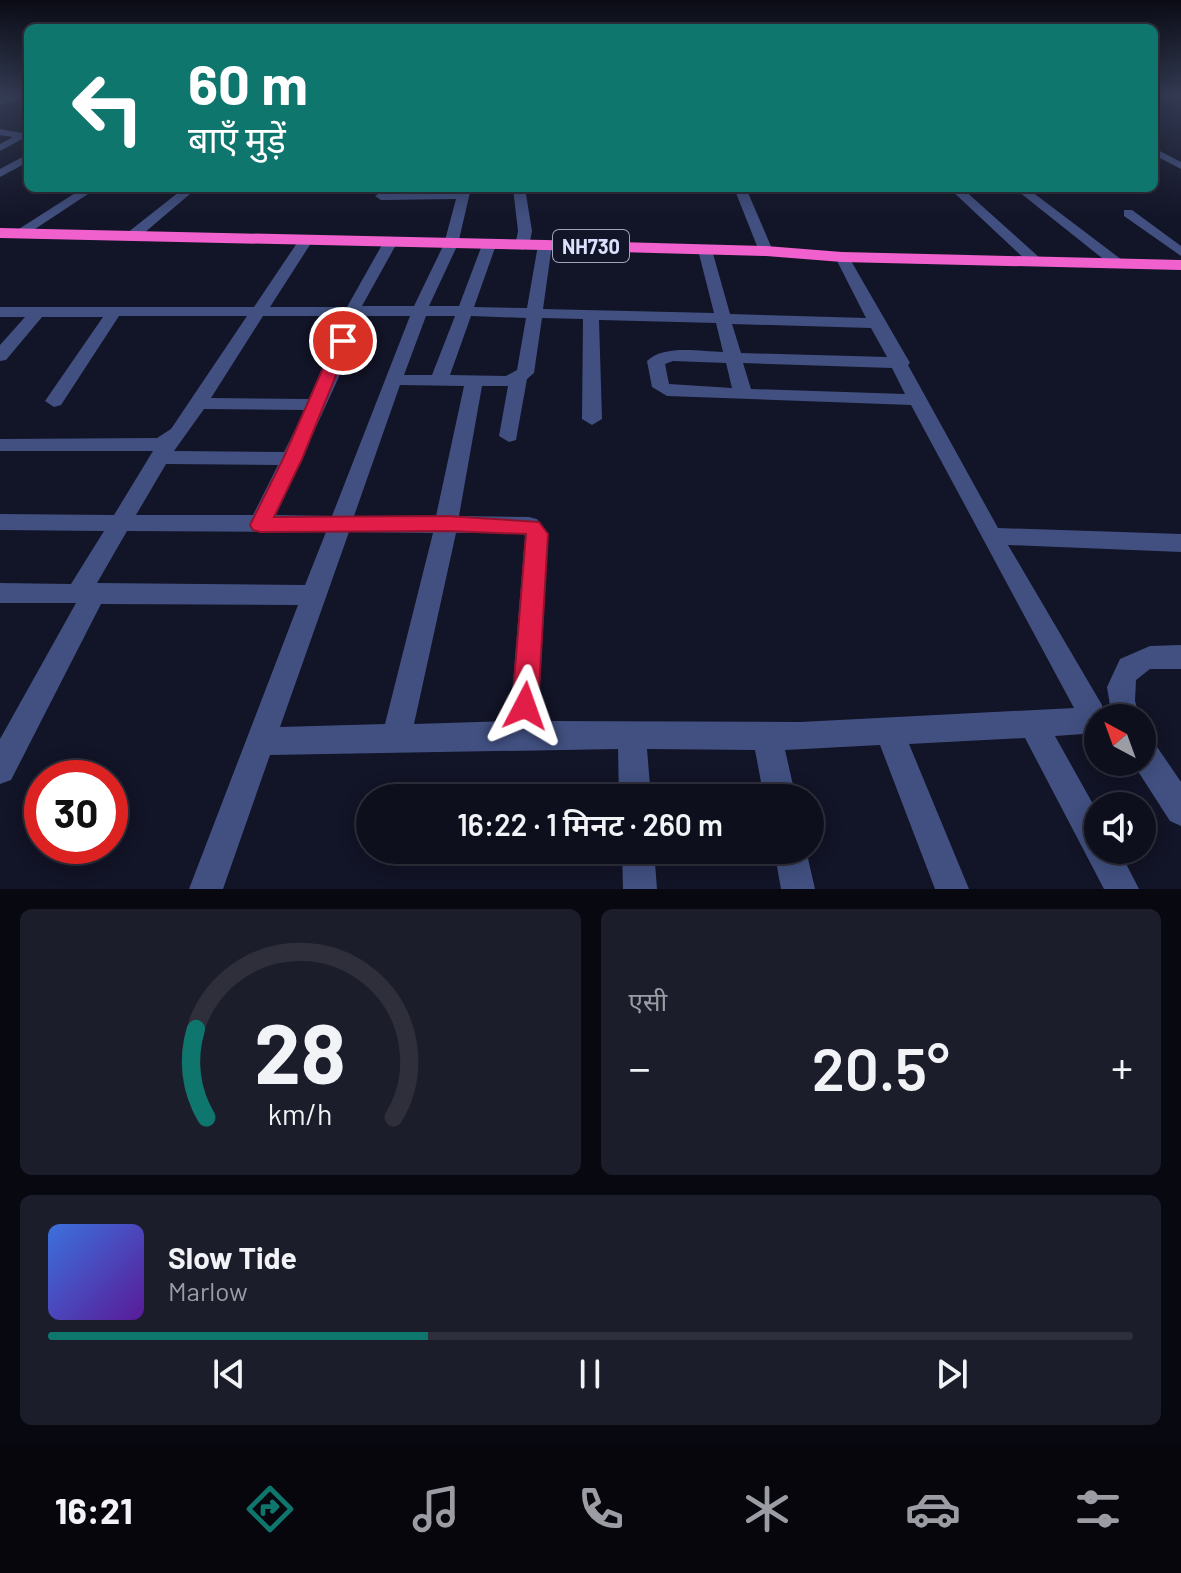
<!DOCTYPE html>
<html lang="hi">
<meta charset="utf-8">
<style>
:root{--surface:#0e0f1d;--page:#1c1d2a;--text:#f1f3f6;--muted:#9b9ca4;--line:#2e2f3b;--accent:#0f766e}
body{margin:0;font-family:Barlow,"Noto Sans Devanagari",sans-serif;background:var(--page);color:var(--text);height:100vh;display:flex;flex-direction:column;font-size:30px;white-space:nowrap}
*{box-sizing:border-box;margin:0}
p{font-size:26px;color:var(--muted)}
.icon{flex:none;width:44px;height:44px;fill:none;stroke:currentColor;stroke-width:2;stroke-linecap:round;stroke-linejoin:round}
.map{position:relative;height:889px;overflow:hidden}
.sheet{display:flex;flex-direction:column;gap:20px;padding:20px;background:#080810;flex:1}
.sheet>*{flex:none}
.banner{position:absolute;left:24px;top:24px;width:1134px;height:168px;border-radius:12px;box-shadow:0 4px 20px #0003,0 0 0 2px var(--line);background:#0f766e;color:#fff;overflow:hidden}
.needle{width:52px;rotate:319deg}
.buttons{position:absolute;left:1084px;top:704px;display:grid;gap:16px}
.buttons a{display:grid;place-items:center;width:72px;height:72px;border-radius:50%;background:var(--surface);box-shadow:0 4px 20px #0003,0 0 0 2px var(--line);font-size:40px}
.speed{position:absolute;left:24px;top:760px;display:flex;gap:16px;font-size:40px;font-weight:700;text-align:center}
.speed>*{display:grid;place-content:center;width:104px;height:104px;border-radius:50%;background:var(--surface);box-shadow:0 4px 20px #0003,0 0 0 2px var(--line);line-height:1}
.speed .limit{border:12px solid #d22;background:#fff;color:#111}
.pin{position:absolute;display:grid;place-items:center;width:68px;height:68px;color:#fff;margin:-34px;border:4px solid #fff;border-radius:50%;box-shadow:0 2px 8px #0007}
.me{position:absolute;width:88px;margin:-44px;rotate:4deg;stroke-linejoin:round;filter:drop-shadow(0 0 6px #0008)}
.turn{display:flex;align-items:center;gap:28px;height:168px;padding:0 32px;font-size:36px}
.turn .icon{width:104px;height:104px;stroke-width:2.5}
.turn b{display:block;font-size:56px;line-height:68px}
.big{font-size:60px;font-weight:600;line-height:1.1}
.sheet .tile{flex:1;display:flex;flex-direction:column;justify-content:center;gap:12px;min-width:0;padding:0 28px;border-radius:12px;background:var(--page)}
.sheet .dial{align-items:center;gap:0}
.dial svg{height:208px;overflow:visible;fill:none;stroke:var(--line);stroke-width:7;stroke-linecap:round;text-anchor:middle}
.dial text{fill:var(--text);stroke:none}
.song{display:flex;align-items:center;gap:24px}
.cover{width:96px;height:96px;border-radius:12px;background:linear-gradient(135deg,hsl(220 70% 55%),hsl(270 70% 35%))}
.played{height:8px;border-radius:4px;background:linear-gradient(90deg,var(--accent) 35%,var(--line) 35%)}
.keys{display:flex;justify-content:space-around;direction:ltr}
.heat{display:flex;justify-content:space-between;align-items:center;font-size:44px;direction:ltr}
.sheet .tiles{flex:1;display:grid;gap:20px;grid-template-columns:1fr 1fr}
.tile:last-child{grid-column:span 2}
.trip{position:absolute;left:356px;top:784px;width:468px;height:80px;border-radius:40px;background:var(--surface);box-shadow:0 4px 20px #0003,0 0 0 2px var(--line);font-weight:600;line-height:80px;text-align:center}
.menu{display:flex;height:128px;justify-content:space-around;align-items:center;background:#06060c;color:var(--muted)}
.menu .icon{width:56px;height:56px}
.menu .selected{color:var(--accent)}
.menu b{font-size:36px;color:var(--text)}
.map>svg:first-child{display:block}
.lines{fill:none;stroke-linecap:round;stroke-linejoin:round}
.minor{fill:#415081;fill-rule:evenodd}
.highway{fill:#f161cd;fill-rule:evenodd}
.route{fill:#e11d48;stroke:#92132f;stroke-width:2}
.labels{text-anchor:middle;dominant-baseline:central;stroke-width:8;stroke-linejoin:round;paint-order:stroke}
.shield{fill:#121427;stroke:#9fa3bc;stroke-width:2}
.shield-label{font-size:20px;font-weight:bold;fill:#dbe0fc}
</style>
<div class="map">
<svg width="1181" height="889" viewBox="0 0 1181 889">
<rect width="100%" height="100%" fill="#121427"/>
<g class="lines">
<!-- minor -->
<g class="minor">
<polygon points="14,95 28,96 0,105 0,99"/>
<polygon points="0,129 27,134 28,136 0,151 0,144 13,137 0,135"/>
<polygon points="1154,148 1181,162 1181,169 1154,155"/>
<polygon points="28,154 28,162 0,177 0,169"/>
<polygon points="83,188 97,188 23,237 11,234"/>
<polygon points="184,188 197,188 137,239 127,239 127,233"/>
<path d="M459,188h12l-13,56 -29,62h30l23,-61 7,-4 7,4 -22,62 53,1 11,-63 7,-4 7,4 -9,64 171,4 -16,-63 7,-4 7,4 18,64 136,4 -31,-61 12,-3 63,109 -2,2 90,163 183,6v18l-173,-7 94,160v13h-4v10l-15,6 -28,2 43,77v37h21l20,39h-35l-79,-151 -116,6 60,145h-34l-55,-144 -95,5 11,48h-32l-9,-48 -108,-1 4,49h-32l-1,-49 -348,6 -47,134h-34l109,-284 -197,-1 -90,176 -11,4v-45l76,-136h-76v-20l71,1 33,-53 -104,-1v-16l114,1 39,-64h-153v-12l157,-1 14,-9 76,-113h-128l-58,89 -7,2 -9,-6 58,-84h-61l-36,43 -6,1v-16l25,-28h-25v-10h254l47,-70 5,-1 7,4 -43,67h77l36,-64 7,-4 7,4 -35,63h52l30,-62 12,-45 -75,1 -6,-4 6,-4 77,-1zM263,316h79l-18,54 -14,29 -99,-1zM358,316h52l-78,200 -56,-1 66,-145zM426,316h29l-23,59h-28zM471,316l55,2 -9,52 -11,6 -56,-1zM542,318l41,1 -1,100 10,6 10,-6 -3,-99 117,3 7,29c-22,0 -58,-8 -76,9l5,26 15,9 244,9 163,303 -274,14 -262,-1 10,-187 -11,-15 -8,-2 -70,-1 23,-130h26l-9,50 10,6 7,-2 11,-61 7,-6zM732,324l139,4 16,29 -146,-4zM673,361l53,2 6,25 -63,-4 -4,-20zM743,363l149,5 13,26 -154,-5zM400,385l64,1 -28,130h-82zM204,409l101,1 -21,42 -110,-1zM166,464l112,1 -25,50h-117zM127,531l199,1 -21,53 -208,-2zM349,532l84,1 -48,191 -105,3zM456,533h67l2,3 -15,185 -96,3z"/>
<polygon points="513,188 525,188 532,231 529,246 522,250 515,246 518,231"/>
<polygon points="734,188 746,188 773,251 771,254 759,251"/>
<polygon points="949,188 962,188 1040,258 1040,264 1030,264"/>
<polygon points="1014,188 1027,188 1122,260 1122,266 1112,266"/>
<polygon points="1124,210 1132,210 1181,246 1181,256 1124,216"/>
<polygon points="1181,645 1181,669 1150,669 1136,680 1135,701 1140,718 1112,718 1107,687 1120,659 1150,646"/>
<polygon points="1142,737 1153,741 1181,782 1181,826 1170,821 1132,762 1142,762"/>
<polygon points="622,850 654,850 657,889 623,889"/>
<polygon points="774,850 806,850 815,889 781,889"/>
</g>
<!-- highway -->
<polygon class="highway" points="0,228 545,240 766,246 842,252 1181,260 1181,270 842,262 766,256 545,250 0,238"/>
</g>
<!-- sky -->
<linearGradient id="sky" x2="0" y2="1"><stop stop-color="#0a0b15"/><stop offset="0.43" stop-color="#333a52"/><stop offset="1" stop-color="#333a52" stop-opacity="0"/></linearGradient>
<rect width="1181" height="220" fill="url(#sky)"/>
<!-- route -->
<polygon class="route" points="343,336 350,341 302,459 274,517 447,516 539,522 548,534 538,706 534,715 525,718 516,715 512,706 526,534 447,531 260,532 253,530 250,525 283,459 335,341"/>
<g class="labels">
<!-- shield labels -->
<rect class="shield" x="553" y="230" width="76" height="32" rx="6"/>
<g class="shield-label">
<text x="591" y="246">NH730</text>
</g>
</g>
</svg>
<div class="buttons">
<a><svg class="needle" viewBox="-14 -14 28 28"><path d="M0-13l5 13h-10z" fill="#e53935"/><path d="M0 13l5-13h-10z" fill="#9b9ca4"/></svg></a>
<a><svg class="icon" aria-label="sound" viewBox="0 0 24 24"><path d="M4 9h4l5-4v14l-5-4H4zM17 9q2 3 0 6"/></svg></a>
</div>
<div class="speed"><div class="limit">30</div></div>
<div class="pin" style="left:343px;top:341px;background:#d93025"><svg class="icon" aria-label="arrive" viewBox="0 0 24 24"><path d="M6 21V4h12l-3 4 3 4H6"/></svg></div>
<svg class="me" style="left:525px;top:706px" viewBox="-20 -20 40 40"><path d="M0-17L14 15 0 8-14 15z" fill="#e11d48" stroke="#fff" stroke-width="4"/></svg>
<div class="trip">16:22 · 1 मिनट · 260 m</div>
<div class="banner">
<div class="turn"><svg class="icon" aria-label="left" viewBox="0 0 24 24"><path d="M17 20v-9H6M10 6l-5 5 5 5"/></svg><div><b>60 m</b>बाएँ मुड़ें</div></div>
</div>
</div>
<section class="sheet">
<div class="tiles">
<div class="tile dial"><svg viewBox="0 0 100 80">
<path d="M14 69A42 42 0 1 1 86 69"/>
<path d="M14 69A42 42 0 0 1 10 35" stroke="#0f766e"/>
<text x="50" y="56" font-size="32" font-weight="700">28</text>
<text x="50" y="72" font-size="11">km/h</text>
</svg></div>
<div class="tile"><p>एसी</p>
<div class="heat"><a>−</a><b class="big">20.5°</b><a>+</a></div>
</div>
<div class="tile">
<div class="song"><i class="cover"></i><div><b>Slow Tide</b><p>Marlow</p></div></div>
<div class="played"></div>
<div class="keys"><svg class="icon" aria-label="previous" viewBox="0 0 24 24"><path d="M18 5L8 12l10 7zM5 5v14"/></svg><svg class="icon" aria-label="pause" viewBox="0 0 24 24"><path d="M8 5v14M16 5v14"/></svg><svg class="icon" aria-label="next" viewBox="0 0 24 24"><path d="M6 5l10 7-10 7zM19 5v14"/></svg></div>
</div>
</div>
</section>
<nav class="menu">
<b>16:21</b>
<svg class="icon selected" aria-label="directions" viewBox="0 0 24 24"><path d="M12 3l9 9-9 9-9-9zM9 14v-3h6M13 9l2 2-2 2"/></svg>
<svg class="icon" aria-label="music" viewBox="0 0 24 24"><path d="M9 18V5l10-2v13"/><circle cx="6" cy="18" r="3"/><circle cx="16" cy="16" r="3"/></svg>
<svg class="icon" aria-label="phone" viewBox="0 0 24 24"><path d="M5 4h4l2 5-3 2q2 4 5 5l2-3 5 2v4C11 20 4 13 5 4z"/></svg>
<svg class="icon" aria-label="climate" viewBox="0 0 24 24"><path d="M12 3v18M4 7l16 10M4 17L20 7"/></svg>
<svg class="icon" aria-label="car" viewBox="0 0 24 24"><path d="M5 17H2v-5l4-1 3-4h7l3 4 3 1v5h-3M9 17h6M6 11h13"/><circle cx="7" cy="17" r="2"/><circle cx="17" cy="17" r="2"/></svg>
<svg class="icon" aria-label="filters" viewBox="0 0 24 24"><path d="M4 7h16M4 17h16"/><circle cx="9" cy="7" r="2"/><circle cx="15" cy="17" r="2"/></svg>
</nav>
